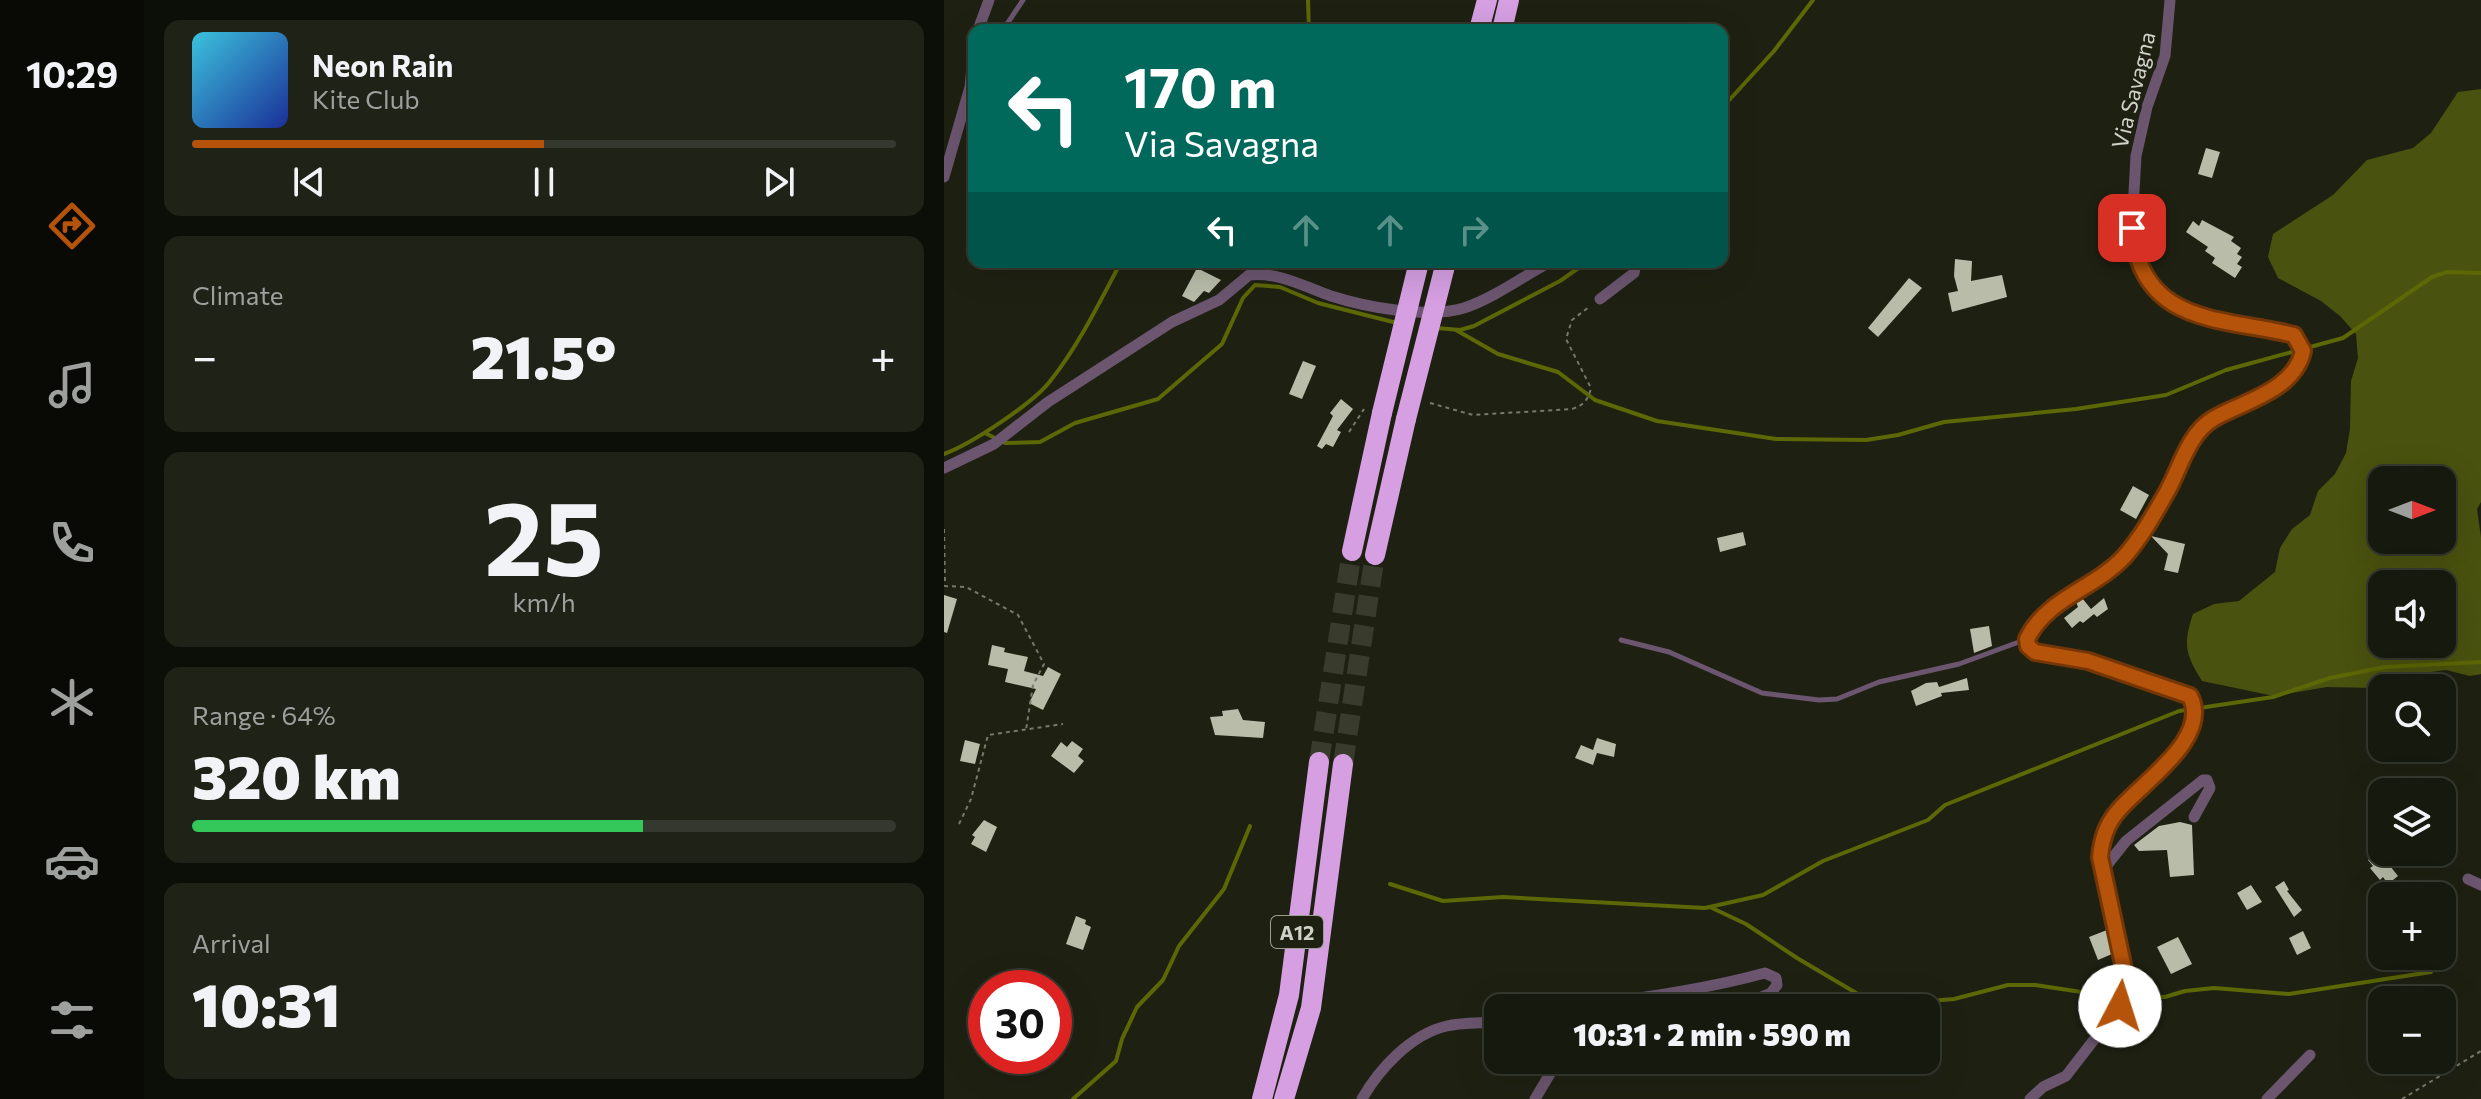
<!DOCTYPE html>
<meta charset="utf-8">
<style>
:root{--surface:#16190e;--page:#1f2217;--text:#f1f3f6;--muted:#9ea09e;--line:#35382e;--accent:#b45309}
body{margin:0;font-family:Commissioner,sans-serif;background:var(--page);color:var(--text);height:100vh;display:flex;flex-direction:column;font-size:30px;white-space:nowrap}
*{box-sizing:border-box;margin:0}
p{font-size:26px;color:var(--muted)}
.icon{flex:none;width:44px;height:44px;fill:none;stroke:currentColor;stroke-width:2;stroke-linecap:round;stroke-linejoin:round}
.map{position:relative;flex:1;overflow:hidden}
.panel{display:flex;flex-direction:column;gap:20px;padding:20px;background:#0c0e08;width:800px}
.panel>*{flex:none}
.top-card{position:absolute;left:24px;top:24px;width:760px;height:244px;border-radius:16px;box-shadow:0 8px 32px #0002,0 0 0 2px var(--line);background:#00695c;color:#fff;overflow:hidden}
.needle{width:52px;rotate:90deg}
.buttons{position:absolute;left:1424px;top:466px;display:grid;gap:16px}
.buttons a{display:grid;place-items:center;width:88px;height:88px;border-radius:16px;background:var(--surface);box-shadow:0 8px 32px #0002,0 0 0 2px var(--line);font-size:40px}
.speed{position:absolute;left:24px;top:970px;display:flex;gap:16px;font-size:40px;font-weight:700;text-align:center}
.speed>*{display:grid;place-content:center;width:104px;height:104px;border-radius:50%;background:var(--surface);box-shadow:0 8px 32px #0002,0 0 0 2px var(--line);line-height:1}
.speed .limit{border:12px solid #d22;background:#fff;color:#111}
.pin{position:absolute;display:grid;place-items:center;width:68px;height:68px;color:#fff;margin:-34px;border-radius:16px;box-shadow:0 4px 12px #0006}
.me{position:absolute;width:88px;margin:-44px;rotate:5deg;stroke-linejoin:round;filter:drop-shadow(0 0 6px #0008)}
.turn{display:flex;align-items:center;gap:28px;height:168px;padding:0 24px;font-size:36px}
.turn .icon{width:104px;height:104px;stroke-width:2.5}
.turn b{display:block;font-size:56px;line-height:68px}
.lanes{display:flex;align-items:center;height:76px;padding:0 24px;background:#0003;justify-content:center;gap:40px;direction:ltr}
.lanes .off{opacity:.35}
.big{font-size:60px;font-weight:800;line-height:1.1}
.panel .card{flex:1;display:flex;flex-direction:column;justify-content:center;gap:12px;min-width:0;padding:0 28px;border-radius:16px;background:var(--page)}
.panel .dial{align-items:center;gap:0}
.dial b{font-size:104px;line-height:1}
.song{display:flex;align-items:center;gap:24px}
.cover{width:96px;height:96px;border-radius:12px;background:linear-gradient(135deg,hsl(190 70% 55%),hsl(230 70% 35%))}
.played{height:8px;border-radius:4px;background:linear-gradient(90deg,var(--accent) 50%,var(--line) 50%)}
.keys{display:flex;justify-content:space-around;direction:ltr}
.heat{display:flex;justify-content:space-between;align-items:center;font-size:44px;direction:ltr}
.charge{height:12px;border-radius:6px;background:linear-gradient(90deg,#34c759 64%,var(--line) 0)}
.trip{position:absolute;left:540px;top:994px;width:456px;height:80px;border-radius:16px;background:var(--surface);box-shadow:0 8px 32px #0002,0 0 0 2px var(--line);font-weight:800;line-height:80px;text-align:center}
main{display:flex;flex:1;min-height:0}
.tabs{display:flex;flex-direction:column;width:144px;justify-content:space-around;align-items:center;background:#090a06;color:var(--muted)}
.tabs .icon{width:56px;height:56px}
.tabs .on{color:var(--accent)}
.tabs b{font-size:36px;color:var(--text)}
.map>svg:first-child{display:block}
.forest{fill:#4a520f;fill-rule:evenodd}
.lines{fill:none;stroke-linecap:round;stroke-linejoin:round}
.stream{stroke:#5c6706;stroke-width:4}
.building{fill:#b8bca9}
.motorway-tunnel{stroke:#393c2d;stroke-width:20;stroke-dasharray:20 10;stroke-linecap:butt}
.path{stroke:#76796d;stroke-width:2;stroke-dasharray:4 4;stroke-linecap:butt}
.service{stroke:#6b556f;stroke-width:5}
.minor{stroke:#6b556f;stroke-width:11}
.motorway{stroke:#d59fe2;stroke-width:20}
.motorway-bridge{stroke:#d59fe2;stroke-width:20}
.route-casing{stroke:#753606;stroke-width:20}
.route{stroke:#b45309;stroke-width:14}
.labels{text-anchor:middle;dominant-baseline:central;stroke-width:8;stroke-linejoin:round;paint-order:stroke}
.shield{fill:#1e2112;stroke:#9b9d92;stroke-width:2}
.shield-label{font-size:20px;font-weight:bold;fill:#d0d2c9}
.street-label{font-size:22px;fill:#d0d2c9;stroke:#1e2112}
</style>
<main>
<nav class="tabs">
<b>10:29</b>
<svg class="icon on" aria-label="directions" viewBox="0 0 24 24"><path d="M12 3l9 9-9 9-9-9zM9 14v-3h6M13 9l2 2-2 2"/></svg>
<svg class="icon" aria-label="music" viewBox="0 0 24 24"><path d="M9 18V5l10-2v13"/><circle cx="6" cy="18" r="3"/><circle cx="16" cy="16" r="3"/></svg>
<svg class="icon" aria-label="phone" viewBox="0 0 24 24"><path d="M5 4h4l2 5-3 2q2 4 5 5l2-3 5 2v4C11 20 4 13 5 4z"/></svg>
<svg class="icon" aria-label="climate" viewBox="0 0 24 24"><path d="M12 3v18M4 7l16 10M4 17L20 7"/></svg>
<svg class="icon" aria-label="car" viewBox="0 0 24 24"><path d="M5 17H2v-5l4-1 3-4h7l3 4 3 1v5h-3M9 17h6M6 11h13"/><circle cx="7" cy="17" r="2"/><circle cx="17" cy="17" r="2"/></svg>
<svg class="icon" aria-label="filters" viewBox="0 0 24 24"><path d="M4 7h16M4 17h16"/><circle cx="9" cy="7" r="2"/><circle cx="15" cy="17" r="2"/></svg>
</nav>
<section class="panel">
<div class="card">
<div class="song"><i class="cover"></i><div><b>Neon Rain</b><p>Kite Club</p></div></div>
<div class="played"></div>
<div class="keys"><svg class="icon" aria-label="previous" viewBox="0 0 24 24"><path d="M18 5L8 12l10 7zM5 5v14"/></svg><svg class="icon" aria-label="pause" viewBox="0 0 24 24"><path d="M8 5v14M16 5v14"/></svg><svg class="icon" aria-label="next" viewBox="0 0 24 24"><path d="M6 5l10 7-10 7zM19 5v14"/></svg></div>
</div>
<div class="card"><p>Climate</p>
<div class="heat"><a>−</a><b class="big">21.5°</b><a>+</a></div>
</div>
<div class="card dial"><b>25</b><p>km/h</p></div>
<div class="card"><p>Range · 64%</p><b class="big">320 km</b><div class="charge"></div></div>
<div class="card"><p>Arrival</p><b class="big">10:31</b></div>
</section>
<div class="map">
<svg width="1537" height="1099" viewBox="0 0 1537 1099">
<rect width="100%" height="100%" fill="#1e2112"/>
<!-- forest -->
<path class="forest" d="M1537,89v413l-4,7 4,28v137l-11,2 -24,-6 -23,3 -23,10 -24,5 -49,-1 -53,9 -72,-15c-17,-27 -19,-37 -9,-67l21,-10 25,-3 36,-29 5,-24 12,-19 18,-14 8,-24 17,-17 11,-21 4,-24 1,-48 7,-23 -2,-24 -16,-18 -19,-15 -43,-23 -10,-21 5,-23 60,-39 34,-35 46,-12 18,-15 27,-41zM1438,480h60v60h-60zM1438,584h60v60h-60z"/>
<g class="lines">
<!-- stream -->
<g class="stream">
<polyline points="364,0 365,30"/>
<polyline points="778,108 830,51 869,0"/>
<polyline points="493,328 516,330 530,326 616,281 643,262"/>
<polyline points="512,330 554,354 614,372 651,400 713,421 832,439 922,440 954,435 1000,422 1132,409 1222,395 1282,370 1399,338 1488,277 1503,272 1537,273"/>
<polyline points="41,433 61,443 96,442 131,423 214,399 278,344 299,298 311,285 336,287 374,303 453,323"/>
<path d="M0,454c27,-10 90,-51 107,-74 28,-35 49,-79 70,-118"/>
<polyline points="446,884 499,901 559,897 761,908 819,895 879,861 984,820 1001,805 1235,711 1329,697 1386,678 1441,667 1537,662"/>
<polyline points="768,908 802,924 853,958 924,1000 951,1004 1010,999 1064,985 1091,985 1171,997 1221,997 1241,991 1270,988 1345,994 1487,972"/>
<polyline points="129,1099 172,1061 178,1039 193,1007 219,980 235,946 280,889 306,826"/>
</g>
</g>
<!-- building -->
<g class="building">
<polygon points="1262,148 1276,152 1268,178 1254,174"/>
<polygon points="1165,210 1178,211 1178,258 1165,258"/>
<polygon points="1258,220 1290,237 1287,241 1297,248 1293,254 1298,257 1293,264 1298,267 1291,278 1268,263 1271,258 1261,251 1264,247 1242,232 1249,221 1255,226"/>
<polygon points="1011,259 1028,261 1027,281 1058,275 1063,297 1008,312 1004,293 1014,291 1010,276"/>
<polygon points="253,268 277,280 265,293 260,291 250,302 238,296"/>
<polygon points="965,278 978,288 934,337 924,328"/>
<polygon points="359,361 372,366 358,399 345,394"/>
<polygon points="397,399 409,409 393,430 397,432 389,447 382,444 378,449 373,446 389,416 386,413"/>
<polygon points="1189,486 1205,495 1192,519 1176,510"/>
<polygon points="799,532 802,545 776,552 773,538"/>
<polygon points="1207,536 1241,544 1234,573 1220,570 1224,554"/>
<polygon points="0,595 13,599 3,633 0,632"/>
<polygon points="1138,598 1147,609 1160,598 1164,609 1153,617 1150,614 1139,623 1136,621 1128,628 1120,618 1134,607 1132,602"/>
<polygon points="1045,626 1048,646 1030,653 1026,629"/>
<polygon points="48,645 61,648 60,652 84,657 80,671 99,676 104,667 117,674 99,710 85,703 92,689 61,682 64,669 44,665"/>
<polygon points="1023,678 1025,690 997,693 998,696 972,706 967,691 982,683 993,682 995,687"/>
<polygon points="294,709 299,720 321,722 319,738 271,735 266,717 279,716 278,711"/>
<polygon points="653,738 672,744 670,757 653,753 649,765 631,758 637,745 649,750"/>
<polygon points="21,740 36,744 31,764 16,761"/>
<polygon points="128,741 139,749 134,756 140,761 130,773 107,756 117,742 123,747"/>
<polygon points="40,820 53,827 42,852 27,844 31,837 28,835"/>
<polygon points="1236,822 1248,825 1250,875 1226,877 1223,850 1195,851 1190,845 1215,826"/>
<polygon points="1435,852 1454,876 1444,884 1439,877 1436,880 1426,868 1429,866 1424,860"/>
<polygon points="1340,881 1345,890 1343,891 1358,910 1350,917 1331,887"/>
<polygon points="1307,885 1318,902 1303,910 1293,893"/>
<polygon points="132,916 142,920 141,924 147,927 139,950 122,944"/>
<polygon points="1163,930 1168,954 1154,960 1145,937"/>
<polygon points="1359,931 1367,948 1353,955 1345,938"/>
<polygon points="1234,937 1248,964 1227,974 1213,947"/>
</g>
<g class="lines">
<!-- motorway-tunnel -->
<g class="motorway-tunnel">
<polyline points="375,762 408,551"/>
<polyline points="399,764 431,555"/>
</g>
<!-- path -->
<g class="path">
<path d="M486,403l43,12 99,-6c12,-4 16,-9 19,-21l-25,-49 6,-19 17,-13"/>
<polyline points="405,432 420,409"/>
<polyline points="0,529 1,586 22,587 74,615 100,664 89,685 82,730"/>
<polyline points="15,824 27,799 44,735 119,724"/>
<polyline points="1458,1099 1537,1051"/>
</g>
<!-- service -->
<g class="service">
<polyline points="59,30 79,0"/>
<polyline points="677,640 725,652 818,693 875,700 893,699 935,682 1015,664 1083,639"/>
</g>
<!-- minor -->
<g class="minor">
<polyline points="34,30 45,0"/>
<polyline points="0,177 26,87 30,45"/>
<polyline points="656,299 690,273 692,262"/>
<path d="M0,468l50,-24 54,-42 124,-80 47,-22 30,-25c30,-3 54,11 82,21 34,11 98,23 133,12 30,-10 58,-31 86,-46"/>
<polyline points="1159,870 1182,841 1259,780 1263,780 1266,788 1250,817"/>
<polyline points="1524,879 1537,885"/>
<path d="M597,1008c20,-5 37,-1 56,-4 57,-8 113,-16 168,-31l11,5 1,7 -6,8 -36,15"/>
<path d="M418,1099c17,-30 49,-65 85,-73 17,-4 34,-2 51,-5"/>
<polyline points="591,1099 607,1072 624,1060"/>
<path d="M1086,1099l13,-12 23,-11 54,-70 7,-23 -27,-126c2,-18 6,-32 18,-46 23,-28 94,-73 72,-115l-102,-35 -53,-9 -7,-6 -1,-7c20,-41 67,-50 97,-82 17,-19 31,-44 44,-67 12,-22 21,-57 45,-71 31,-18 81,-28 90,-68l-9,-16 -98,-18 -18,-9 -16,-14 -24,-29 -6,-37 4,-72 11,-49 18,-51 5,-56"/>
<polyline points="1323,1099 1366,1055"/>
</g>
<!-- motorway -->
<g class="motorway">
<polyline points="535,30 543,0"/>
<polyline points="558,30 565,0"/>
<polyline points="408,551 438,413"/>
<polyline points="431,555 462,419"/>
<polyline points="318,1099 345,995 375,762"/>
<polyline points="340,1099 367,1008 399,764"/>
</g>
<!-- motorway-bridge -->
<g class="motorway-bridge">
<polyline points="438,413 475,262"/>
<polyline points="462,419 502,262"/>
</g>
</g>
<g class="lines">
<defs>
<path id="route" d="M1176,1006l7,-23 -27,-126c2,-18 6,-32 18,-46 23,-28 94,-73 72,-115l-102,-35 -53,-9 -7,-6 -1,-7c20,-41 67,-50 97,-82 17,-19 31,-44 44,-67 12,-22 21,-57 45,-71 31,-18 81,-28 90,-68l-9,-16c-73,-18 -153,-9 -162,-107"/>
</defs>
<!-- route casing -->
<use href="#route" class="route-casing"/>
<!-- route -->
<use href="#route" class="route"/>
</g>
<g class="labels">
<!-- shield labels -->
<rect class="shield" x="327" y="916" width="52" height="32" rx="6"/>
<g class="shield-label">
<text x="353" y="932">A12</text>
</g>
<!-- street labels -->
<g class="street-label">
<text transform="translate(1189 90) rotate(-76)">Via Savagna</text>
</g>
</g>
</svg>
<div class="buttons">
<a><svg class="needle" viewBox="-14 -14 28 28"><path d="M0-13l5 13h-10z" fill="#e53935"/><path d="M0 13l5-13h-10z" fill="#9ea09e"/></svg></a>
<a><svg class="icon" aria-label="sound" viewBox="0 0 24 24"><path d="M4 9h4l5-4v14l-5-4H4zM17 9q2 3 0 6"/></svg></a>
<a><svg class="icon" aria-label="search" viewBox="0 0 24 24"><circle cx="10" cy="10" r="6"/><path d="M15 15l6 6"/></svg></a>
<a><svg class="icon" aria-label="layers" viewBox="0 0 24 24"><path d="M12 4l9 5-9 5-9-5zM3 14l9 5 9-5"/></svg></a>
<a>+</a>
<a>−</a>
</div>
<div class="speed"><div class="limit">30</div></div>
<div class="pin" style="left:1188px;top:228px;background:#d93025"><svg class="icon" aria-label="arrive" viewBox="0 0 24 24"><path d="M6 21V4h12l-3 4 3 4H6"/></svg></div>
<svg class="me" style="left:1176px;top:1006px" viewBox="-20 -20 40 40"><circle r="19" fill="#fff"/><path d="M0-13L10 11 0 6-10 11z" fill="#b45309"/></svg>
<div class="trip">10:31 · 2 min · 590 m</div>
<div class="top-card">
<div class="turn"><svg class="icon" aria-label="left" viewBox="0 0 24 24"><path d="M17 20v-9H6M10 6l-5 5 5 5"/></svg><div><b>170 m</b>Via Savagna</div></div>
<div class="lanes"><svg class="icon" aria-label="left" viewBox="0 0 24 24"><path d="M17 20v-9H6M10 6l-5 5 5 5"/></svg><svg class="icon off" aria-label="ahead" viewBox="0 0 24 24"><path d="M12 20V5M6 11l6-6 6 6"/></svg><svg class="icon off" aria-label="ahead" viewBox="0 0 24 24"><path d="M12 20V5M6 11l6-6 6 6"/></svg><svg class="icon off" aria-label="right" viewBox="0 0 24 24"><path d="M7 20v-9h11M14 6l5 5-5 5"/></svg></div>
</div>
</div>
</main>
